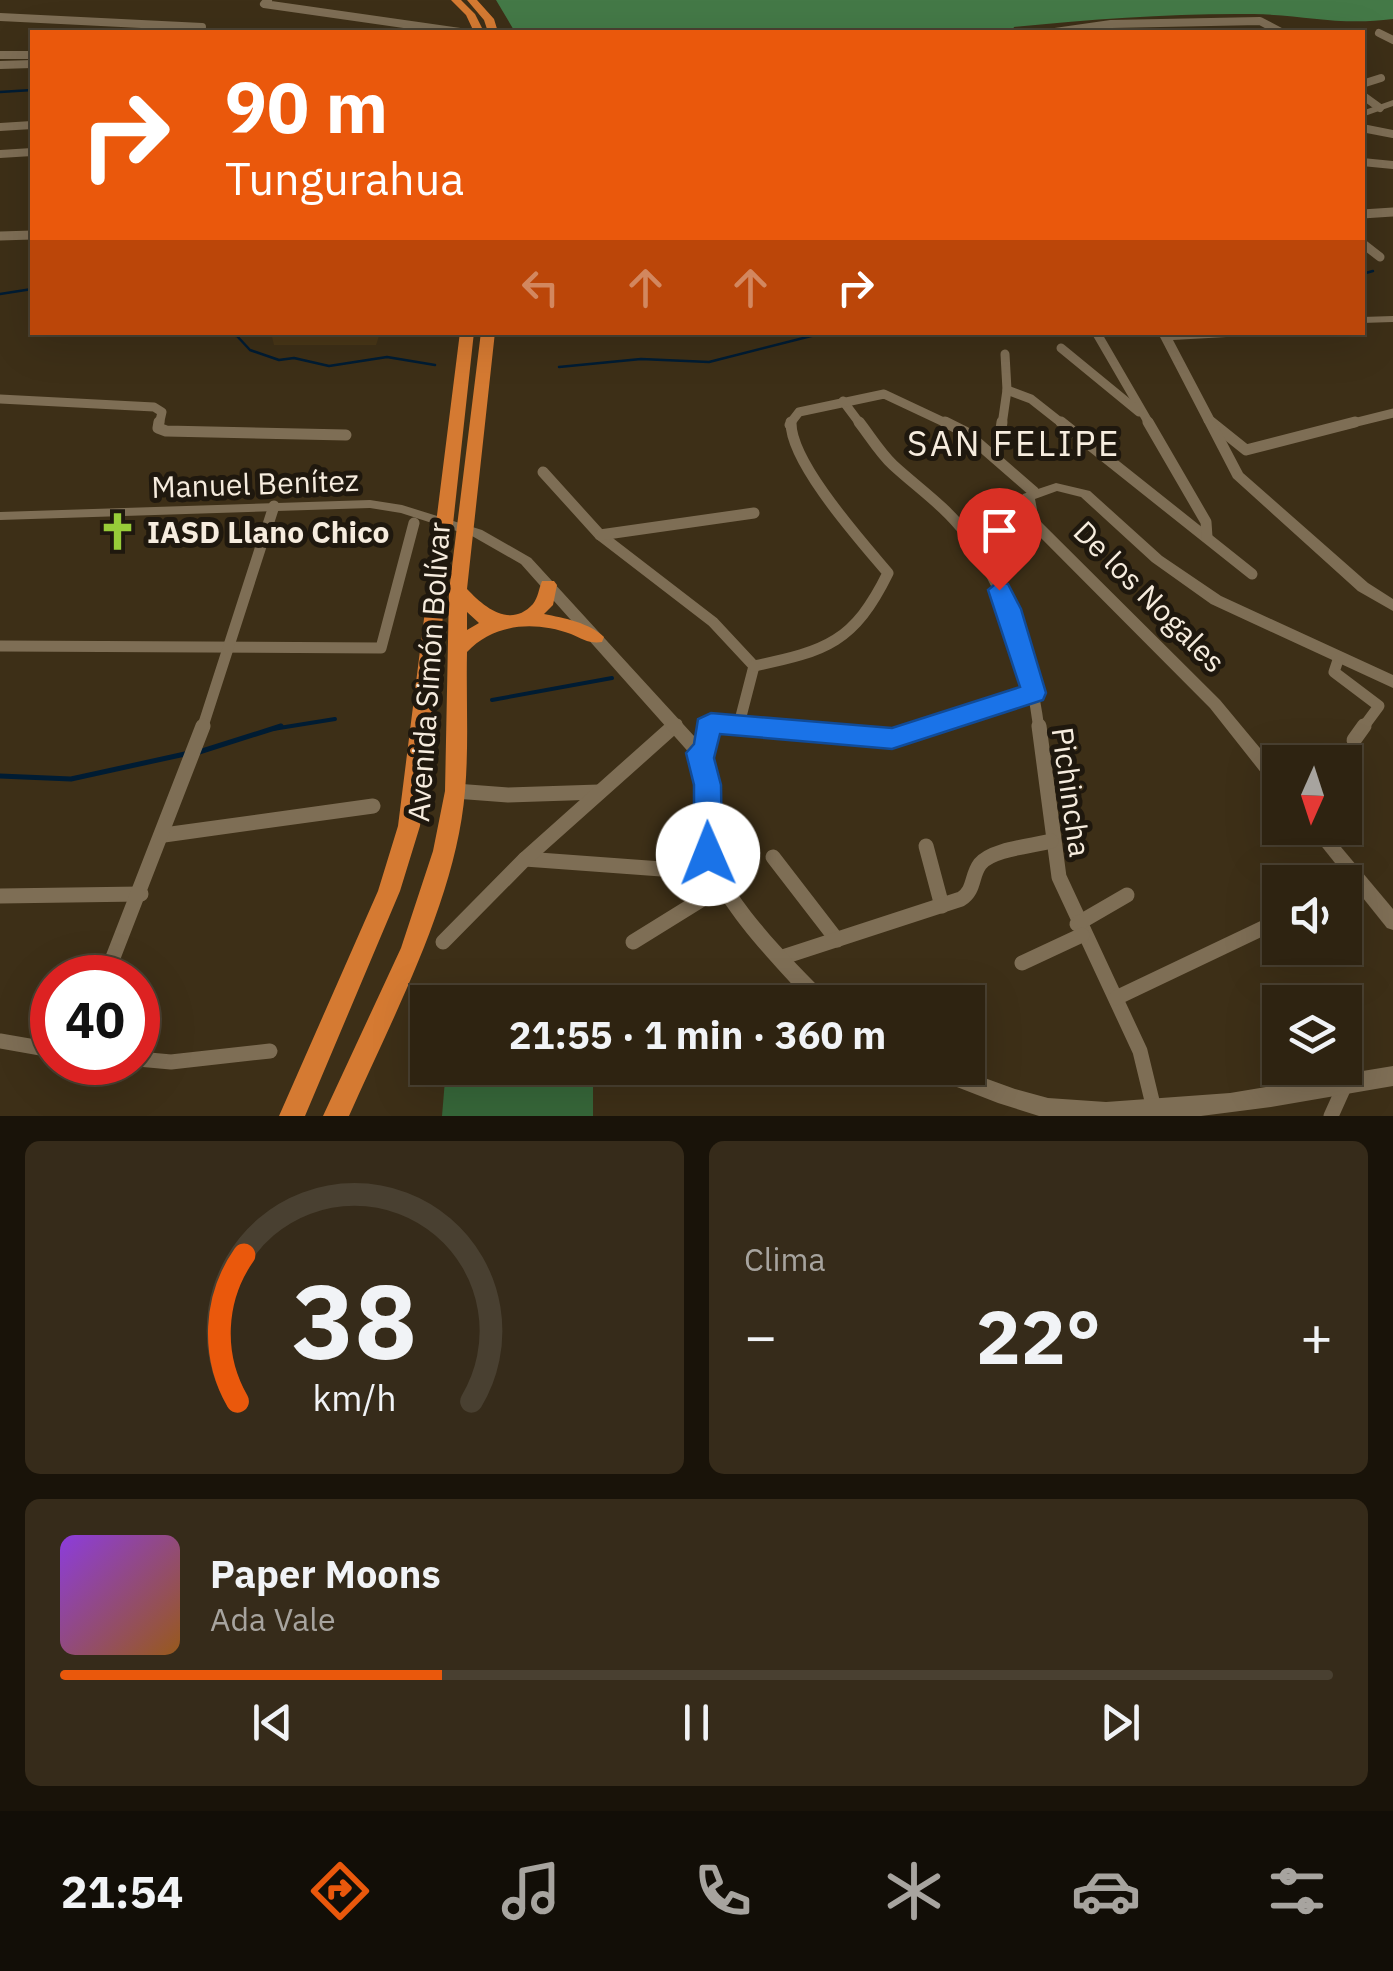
<!DOCTYPE html>
<html lang="es">
<meta charset="utf-8">
<style>
:root{--surface:#2e2311;--page:#362b1a;--text:#f1f3f6;--muted:#a7a49f;--line:#494031;--accent:#ea580c}
body{margin:0;font-family:"IBM Plex Sans",sans-serif;background:var(--page);color:var(--text);height:100vh;display:flex;flex-direction:column;font-size:38px;white-space:nowrap}
*{box-sizing:border-box;margin:0}
p{font-size:32px;color:var(--muted)}
.icon{flex:none;width:55px;height:55px;fill:none;stroke:currentColor;stroke-width:2;stroke-linecap:round;stroke-linejoin:round}
.map{position:relative;height:1116px;overflow:hidden}
.details{display:flex;flex-direction:column;gap:25px;padding:25px;background:#191309;flex:1}
.details>*{flex:none}
.top-card{position:absolute;left:30px;top:30px;width:1335px;height:305px;border-radius:0px;box-shadow:0 10px 40px #0002,0 0 0 2px var(--line);background:#ea580c;color:#fff;overflow:hidden}
.needle{width:65px;rotate:183deg}
.tools{position:absolute;left:1262px;top:745px;display:grid;gap:20px}
.tools a{display:grid;place-items:center;width:100px;height:100px;border-radius:0px;background:var(--surface);box-shadow:0 10px 40px #0002,0 0 0 2px var(--line);font-size:50px}
.speed{position:absolute;left:30px;top:955px;display:flex;gap:20px;font-size:50px;font-weight:700;text-align:center}
.speed>*{display:grid;place-content:center;width:130px;height:130px;border-radius:50%;background:var(--surface);box-shadow:0 10px 40px #0002,0 0 0 2px var(--line);line-height:1}
.speed .limit{border:15px solid #d22;background:#fff;color:#111}
.pin{position:absolute;display:grid;place-items:center;width:85px;height:85px;color:#fff;margin:-102px -42px;border-radius:50% 50% 50% 0;rotate:-45deg;box-shadow:0 0 10px #0007}
.pin .icon{rotate:45deg}
.me{position:absolute;width:110px;margin:-55px;rotate:359deg;stroke-linejoin:round;filter:drop-shadow(0 0 8px #0008)}
.turn{display:flex;align-items:center;gap:35px;height:210px;padding:0 30px;font-size:45px}
.turn .icon{width:130px;height:130px;stroke-width:2.5}
.turn b{display:block;font-size:70px;line-height:85px}
.lanes{display:flex;align-items:center;height:95px;padding:0 30px;background:#0003;justify-content:center;gap:50px;direction:ltr}
.lanes .off{opacity:.35}
.big{font-size:75px;font-weight:800;line-height:1.1}
.details .tile{flex:1;display:flex;flex-direction:column;justify-content:center;gap:15px;min-width:0;padding:0 35px;border-radius:15px;background:var(--page)}
.details .dial{align-items:center;gap:0}
.dial svg{height:260px;overflow:visible;fill:none;stroke:var(--line);stroke-width:7;stroke-linecap:round;text-anchor:middle}
.dial text{fill:var(--text);stroke:none}
.song{display:flex;align-items:center;gap:30px}
.cover{width:120px;height:120px;border-radius:15px;background:linear-gradient(135deg,hsl(270 70% 55%),hsl(30 70% 35%))}
.played{height:10px;border-radius:5px;background:linear-gradient(90deg,var(--accent) 30%,var(--line) 30%)}
.keys{display:flex;justify-content:space-around;direction:ltr}
.heat{display:flex;justify-content:space-between;align-items:center;font-size:55px;direction:ltr}
.details .tiles{flex:1;display:grid;gap:25px;grid-template-columns:1fr 1fr}
.tile:last-child{grid-column:span 2}
.trip{position:absolute;left:410px;top:985px;width:575px;height:100px;border-radius:0px;background:var(--surface);box-shadow:0 10px 40px #0002,0 0 0 2px var(--line);font-weight:800;line-height:100px;text-align:center}
.menu{display:flex;height:160px;justify-content:space-around;align-items:center;background:#120e07;color:var(--muted)}
.menu .icon{width:70px;height:70px}
.menu .selected{color:var(--accent)}
.menu b{font-size:45px;color:var(--text)}
.map>svg:first-child{display:block}
.built{fill:#483617}
.green{fill:#366639}
.forest{fill:#447947}
.lines{fill:none;stroke-linecap:round;stroke-linejoin:round}
.stream-far2{stroke:#001c33;stroke-width:2.5}
.stream-far1{stroke:#001c33;stroke-width:4}
.stream{stroke:#001c33;stroke-width:5}
.minor-far3{stroke:#7e6e55;stroke-width:8}
.minor-far2{stroke:#7e6e55;stroke-width:9}
.minor-far1{stroke:#7e6e55;stroke-width:11}
.minor{stroke:#7e6e55;stroke-width:15}
.tertiary{fill:#7e6e55;fill-rule:evenodd}
.trunk{fill:#d57a32;fill-rule:evenodd}
.route{fill:#1a73e8;stroke:#114b97;stroke-width:2.5}
.labels{text-anchor:middle;dominant-baseline:central;stroke-width:10;stroke-linejoin:round;paint-order:stroke}
.street-label{font-size:30px;fill:#f6ecde;stroke:#1f180e}
.poi-label{font-size:30px;font-weight:bold;fill:#f6ecde;stroke:#1f180e;text-anchor:start}
.quarter-label{font-size:35px;letter-spacing:2.5px;fill:#f6ecde;stroke:#1f180e}
</style>
<div class="map">
<svg width="1393" height="1116" viewBox="0 0 1393 1116">
<rect width="100%" height="100%" fill="#3d2f17"/>
<!-- built -->
<polygon class="built" points="239,333 380,332 380,333 376,345 274,345 272,337"/>
<!-- green -->
<g class="green">
<polygon points="593,986 593,1002 451,1002 452,993"/>
<polygon points="446,1068 593,1068 593,1116 442,1116"/>
</g>
<!-- forest -->
<path class="forest" d="M496,0h897v19c-54,7 -87,-4 -139,-5 -80,-1 -160,5 -240,13l-2,5h-497z"/>
<g class="lines">
<!-- stream-far2 -->
<g class="stream-far2">
<polyline points="0,92 32,90"/>
<polyline points="1362,274 1373,271"/>
<polyline points="0,294 32,289"/>
<polyline points="194,332 237,336 250,350 279,360 294,358 329,366 387,357 435,365"/>
<polyline points="559,367 641,359 709,362 827,332"/>
</g>
<!-- stream-far1 -->
<g class="stream-far1">
<polyline points="492,700 612,678"/>
<polyline points="273,729 335,719"/>
</g>
<!-- stream -->
<g class="stream">
<polyline points="199,752 281,726"/>
<polyline points="0,776 71,779 185,754"/>
</g>
<!-- minor-far3 -->
<g class="minor-far3">
<polyline points="268,0 264,4 460,32"/>
<polyline points="0,17 202,27"/>
<polyline points="1055,32 1111,24 1260,21 1281,32"/>
<polyline points="1379,33 1393,40"/>
<polyline points="0,55 32,55"/>
<polyline points="0,65 32,64"/>
<polyline points="1362,84 1381,78"/>
<polyline points="1362,95 1380,108"/>
<polyline points="0,127 32,125"/>
<polyline points="1362,128 1393,134"/>
<polyline points="0,154 32,152"/>
<polyline points="1362,162 1393,165"/>
</g>
<!-- minor-far2 -->
<g class="minor-far2">
<polyline points="1362,214 1393,212"/>
<polyline points="0,236 32,235"/>
<polyline points="1362,243 1380,257"/>
<polyline points="1096,332 1150,425"/>
<polyline points="1061,348 1139,412"/>
<polyline points="1007,390 1031,399 1064,425"/>
<polyline points="0,399 154,407 162,412 159,425"/>
<polyline points="843,401 861,425"/>
<polyline points="1208,420 1214,425"/>
<polyline points="789,425 799,412 884,394 950,425"/>
<polyline points="1002,425 1007,390 1005,354"/>
<polyline points="1345,425 1393,413"/>
</g>
<!-- minor-far1 -->
<g class="minor-far1">
<polyline points="159,422 158,428 166,431 346,435"/>
<path d="M859,422c11,14 21,31 34,43 25,23 53,42 73,69 41,57 64,126 73,195"/>
<polyline points="945,422 965,432 1034,492"/>
<polyline points="1061,422 1252,574"/>
<polyline points="1148,422 1206,522 1207,537"/>
<polyline points="1211,422 1246,450 1355,422"/>
<polyline points="997,458 1002,422"/>
<polyline points="543,472 600,535 713,622 754,666 739,724"/>
<polyline points="600,535 754,513"/>
<polyline points="0,646 381,648 414,523"/>
<polyline points="1339,657 1334,672 1379,706 1362,729"/>
<path d="M754,666c73,-15 100,-24 134,-93 -27,-32 -98,-111 -97,-151"/>
<polyline points="202,729 274,506"/>
<polyline points="672,729 677,724"/>
<polyline points="707,729 711,724 769,729"/>
<polyline points="923,729 1034,693"/>
</g>
<!-- minor -->
<g class="minor">
<polyline points="739,726 891,739 930,726"/>
<polyline points="1039,726 1059,877 1140,1051 1155,1113"/>
<polyline points="1354,740 1364,726"/>
<polyline points="699,753 707,749 707,726"/>
<polyline points="455,791 508,795 599,792"/>
<polyline points="164,835 373,806"/>
<polyline points="926,846 942,906"/>
<polyline points="773,857 837,940"/>
<polyline points="525,859 716,873"/>
<polyline points="1345,889 1359,882"/>
<polyline points="0,896 141,894"/>
<polyline points="1077,924 1127,895"/>
<polyline points="443,942 525,859 674,726"/>
<polyline points="633,942 725,885"/>
<path d="M780,958l181,-59c14,-9 10,-23 19,-35 12,-15 53,-18 71,-23"/>
<polyline points="1022,963 1082,935"/>
<polyline points="105,978 203,726"/>
<polyline points="1116,998 1280,920"/>
<polyline points="0,1041 52,1050"/>
<polyline points="138,1059 171,1062 270,1051"/>
<polyline points="1331,1116 1345,1085"/>
</g>
<!-- tertiary -->
<g class="tertiary">
<polygon points="1393,100 1393,106 1362,117 1362,111"/>
<polygon points="1393,316 1393,322 1362,323 1362,317"/>
<polygon points="1161,332 1267,332 1262,335 1173,340 1243,473 1368,583 1393,599 1393,611 1358,591 1233,478 1160,337"/>
<polygon points="1056,483 1090,491 1162,556 1221,596 1393,675 1393,688 1211,604 1152,562 1081,497 1057,491 1035,499 1039,520 1220,700 1280,772 1280,791 1274,789 1210,708 1028,525 1021,497 1023,494"/>
<path d="M370,500l32,5 80,25 49,28 174,190c12,30 3,62 8,93 9,50 79,119 115,155l2,6h-21l-8,-8c-35,-38 -96,-101 -104,-153 -5,-28 1,-57 -5,-85l-171,-192 -49,-28 -71,-23 -31,-5 -370,12v-8z"/>
<polygon points="1307,828 1325,828 1393,909 1393,930 1387,928"/>
<polygon points="1393,1066 1393,1086 1271,1107 1201,1116 1039,1116 998,1103 926,1075 923,1068 957,1068 1015,1089 1048,1098 1106,1102 1230,1093"/>
</g>
<!-- trunk -->
<g class="trunk">
<polygon points="451,0 461,0 475,14 484,32 474,32 466,15"/>
<polygon points="467,0 477,0 494,19 498,32 488,32 484,20"/>
<polygon points="460,332 474,332 420,826 400,891 305,1116 279,1116 378,891 398,826"/>
<path d="M481,332h14l-28,257c17,18 43,40 66,15 5,-6 6,-16 9,-23h12l3,4 -4,20 -9,9c20,4 46,9 60,23l-2,5c-12,2 -20,-3 -31,-8 -36,-13 -77,-11 -104,18 -1,46 2,93 -2,139 -9,109 -72,225 -116,325h-26l78,-168 32,-97 12,-60 4,-200zM467,612l12,11 -12,7z"/>
</g>
</g>
<!-- route -->
<polygon class="route" points="999,581 1008,584 1021,609 1046,693 1043,700 892,749 720,734 714,758 721,785 722,854 718,862 708,866 698,862 694,854 694,785 686,753 694,744 698,719 711,713 892,728 1020,687 988,590"/>
<!-- icons -->
<defs>
<symbol id="church-bare" viewBox="-9 -9 18 18"><path d="M-1.2-6h2.4v3.5h3.3v2.4h-3.3V6h-2.4V-.1h-3.3v-2.4h3.3Z" fill="#97cc39" stroke="#1f180e" stroke-width="2.5" paint-order="stroke"/></symbol>
</defs>
<g fill-rule="evenodd">
<use href="#church-bare" x="90" y="504" width="55" height="55"/>
</g>
<g class="labels">
<!-- street labels -->
<g class="street-label">
<text transform="translate(255 483) rotate(-2)">Manuel Benítez</text>
<text transform="translate(1150 596) rotate(45)">De los Nogales</text>
<text transform="translate(428 672) rotate(-86)">Avenida Simón Bolívar</text>
<text transform="translate(1072 792) rotate(82)">Pichincha</text>
</g>
<!-- poi labels -->
<g class="poi-label">
<text x="147" y="531">IASD Llano Chico</text>
</g>
<!-- quarter labels -->
<g class="quarter-label">
<text x="1014" y="443">SAN FELIPE</text>
</g>
</g>
</svg>
<div class="tools">
<a><svg class="needle" viewBox="-14 -14 28 28"><path d="M0-13l5 13h-10z" fill="#e53935"/><path d="M0 13l5-13h-10z" fill="#a7a49f"/></svg></a>
<a><svg class="icon" aria-label="sound" viewBox="0 0 24 24"><path d="M4 9h4l5-4v14l-5-4H4zM17 9q2 3 0 6"/></svg></a>
<a><svg class="icon" aria-label="layers" viewBox="0 0 24 24"><path d="M12 4l9 5-9 5-9-5zM3 14l9 5 9-5"/></svg></a>
</div>
<div class="speed"><div class="limit">40</div></div>
<div class="pin" style="left:999px;top:590px;background:#d93025"><svg class="icon" aria-label="arrive" viewBox="0 0 24 24"><path d="M6 21V4h12l-3 4 3 4H6"/></svg></div>
<svg class="me" style="left:708px;top:854px" viewBox="-20 -20 40 40"><circle r="19" fill="#fff"/><path d="M0-13L10 11 0 6-10 11z" fill="#1a73e8"/></svg>
<div class="trip">21:55 · 1 min · 360 m</div>
<div class="top-card">
<div class="turn"><svg class="icon" aria-label="right" viewBox="0 0 24 24"><path d="M7 20v-9h11M14 6l5 5-5 5"/></svg><div><b>90 m</b>Tungurahua</div></div>
<div class="lanes"><svg class="icon off" aria-label="left" viewBox="0 0 24 24"><path d="M17 20v-9H6M10 6l-5 5 5 5"/></svg><svg class="icon off" aria-label="ahead" viewBox="0 0 24 24"><path d="M12 20V5M6 11l6-6 6 6"/></svg><svg class="icon off" aria-label="ahead" viewBox="0 0 24 24"><path d="M12 20V5M6 11l6-6 6 6"/></svg><svg class="icon" aria-label="right" viewBox="0 0 24 24"><path d="M7 20v-9h11M14 6l5 5-5 5"/></svg></div>
</div>
</div>
<section class="details">
<div class="tiles">
<div class="tile dial"><svg viewBox="0 0 100 80">
<path d="M14 69A42 42 0 1 1 86 69"/>
<path d="M14 69A42 42 0 0 1 16 24" stroke="#ea580c"/>
<text x="50" y="56" font-size="32" font-weight="700">38</text>
<text x="50" y="72" font-size="11">km/h</text>
</svg></div>
<div class="tile"><p>Clima</p>
<div class="heat"><a>−</a><b class="big">22°</b><a>+</a></div>
</div>
<div class="tile">
<div class="song"><i class="cover"></i><div><b>Paper Moons</b><p>Ada Vale</p></div></div>
<div class="played"></div>
<div class="keys"><svg class="icon" aria-label="previous" viewBox="0 0 24 24"><path d="M18 5L8 12l10 7zM5 5v14"/></svg><svg class="icon" aria-label="pause" viewBox="0 0 24 24"><path d="M8 5v14M16 5v14"/></svg><svg class="icon" aria-label="next" viewBox="0 0 24 24"><path d="M6 5l10 7-10 7zM19 5v14"/></svg></div>
</div>
</div>
</section>
<nav class="menu">
<b>21:54</b>
<svg class="icon selected" aria-label="directions" viewBox="0 0 24 24"><path d="M12 3l9 9-9 9-9-9zM9 14v-3h6M13 9l2 2-2 2"/></svg>
<svg class="icon" aria-label="music" viewBox="0 0 24 24"><path d="M9 18V5l10-2v13"/><circle cx="6" cy="18" r="3"/><circle cx="16" cy="16" r="3"/></svg>
<svg class="icon" aria-label="phone" viewBox="0 0 24 24"><path d="M5 4h4l2 5-3 2q2 4 5 5l2-3 5 2v4C11 20 4 13 5 4z"/></svg>
<svg class="icon" aria-label="climate" viewBox="0 0 24 24"><path d="M12 3v18M4 7l16 10M4 17L20 7"/></svg>
<svg class="icon" aria-label="car" viewBox="0 0 24 24"><path d="M5 17H2v-5l4-1 3-4h7l3 4 3 1v5h-3M9 17h6M6 11h13"/><circle cx="7" cy="17" r="2"/><circle cx="17" cy="17" r="2"/></svg>
<svg class="icon" aria-label="filters" viewBox="0 0 24 24"><path d="M4 7h16M4 17h16"/><circle cx="9" cy="7" r="2"/><circle cx="15" cy="17" r="2"/></svg>
</nav>
